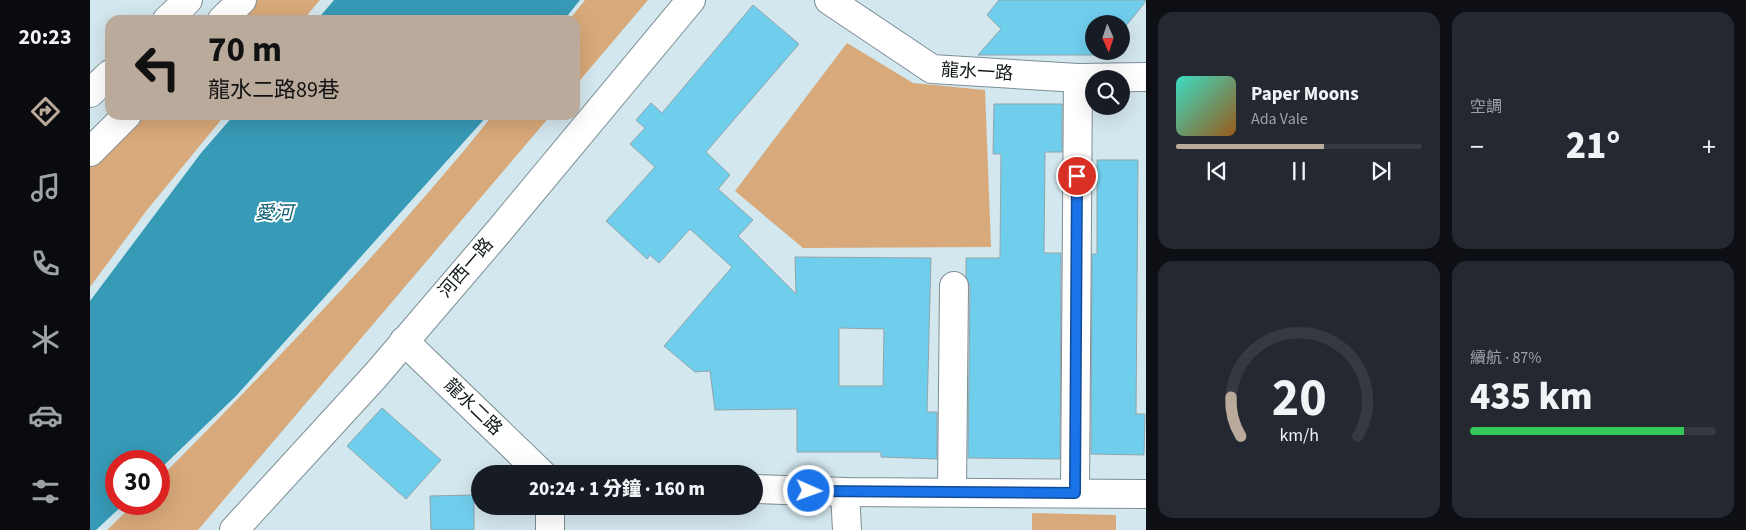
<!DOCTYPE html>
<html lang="zh-TW">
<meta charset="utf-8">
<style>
:root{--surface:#171b24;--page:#242831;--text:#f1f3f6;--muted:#9ea1a6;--line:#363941;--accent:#b9aa9b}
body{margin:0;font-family:"Source Sans 3","Noto Sans TC",sans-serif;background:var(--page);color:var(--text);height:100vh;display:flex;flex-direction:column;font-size:19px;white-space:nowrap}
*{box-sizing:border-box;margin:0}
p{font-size:16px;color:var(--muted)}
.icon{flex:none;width:28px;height:28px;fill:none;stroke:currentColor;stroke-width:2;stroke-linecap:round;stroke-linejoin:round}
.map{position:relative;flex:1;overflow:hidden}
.drawer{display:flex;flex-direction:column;gap:12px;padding:12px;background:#0d0f14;width:600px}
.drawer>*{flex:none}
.banner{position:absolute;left:15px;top:15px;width:475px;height:105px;border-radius:15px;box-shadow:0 5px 20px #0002;background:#b9aa9b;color:#111;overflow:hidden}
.needle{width:32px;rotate:177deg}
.buttons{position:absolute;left:995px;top:15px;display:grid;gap:10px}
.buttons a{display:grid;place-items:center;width:45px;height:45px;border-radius:50%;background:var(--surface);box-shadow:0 5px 20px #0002;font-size:25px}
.speed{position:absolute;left:15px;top:450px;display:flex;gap:10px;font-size:25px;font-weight:700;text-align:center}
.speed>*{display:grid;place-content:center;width:65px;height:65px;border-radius:50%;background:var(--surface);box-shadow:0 5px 20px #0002;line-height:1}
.speed .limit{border:8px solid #d22;background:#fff;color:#111}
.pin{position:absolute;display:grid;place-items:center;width:42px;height:42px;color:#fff;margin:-21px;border:2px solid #fff;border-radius:50%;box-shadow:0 1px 5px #0007}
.me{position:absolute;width:55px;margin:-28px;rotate:92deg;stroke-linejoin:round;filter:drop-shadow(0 0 4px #0008)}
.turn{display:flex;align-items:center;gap:18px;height:105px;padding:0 20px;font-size:22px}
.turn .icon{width:65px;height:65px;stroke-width:2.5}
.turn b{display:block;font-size:35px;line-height:42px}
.big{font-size:38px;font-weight:800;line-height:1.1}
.drawer .card{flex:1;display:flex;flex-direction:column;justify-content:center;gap:8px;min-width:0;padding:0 18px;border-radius:15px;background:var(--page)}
.drawer .dial{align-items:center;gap:0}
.dial svg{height:130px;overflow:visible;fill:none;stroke:var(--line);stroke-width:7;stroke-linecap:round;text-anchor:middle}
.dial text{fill:var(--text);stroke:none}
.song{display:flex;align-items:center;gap:15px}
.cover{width:60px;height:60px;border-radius:8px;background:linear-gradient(135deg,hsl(170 70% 55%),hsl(30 70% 35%))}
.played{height:5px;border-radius:2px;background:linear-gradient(90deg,var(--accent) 60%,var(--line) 60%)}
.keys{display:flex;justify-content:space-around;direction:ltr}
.heat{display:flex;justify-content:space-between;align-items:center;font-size:28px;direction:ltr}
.charge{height:8px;border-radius:4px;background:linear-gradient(90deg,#34c759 87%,var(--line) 0)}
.drawer .tiles{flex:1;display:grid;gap:12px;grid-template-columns:repeat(2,1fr)}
.trip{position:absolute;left:381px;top:465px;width:292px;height:50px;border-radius:25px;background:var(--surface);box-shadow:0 5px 20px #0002;font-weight:800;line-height:50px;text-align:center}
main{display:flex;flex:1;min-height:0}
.dock{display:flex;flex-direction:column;width:90px;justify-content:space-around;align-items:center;background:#090b0e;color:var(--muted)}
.dock .icon{width:35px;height:35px}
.dock .active{color:var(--accent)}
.dock b{font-size:22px;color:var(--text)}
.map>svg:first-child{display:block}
.green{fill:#d8a97a}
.water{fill:#379ab7}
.building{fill:#70ceed;stroke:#91a4ab;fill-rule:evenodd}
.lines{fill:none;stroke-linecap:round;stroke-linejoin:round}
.minor-casing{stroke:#7c8e95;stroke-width:30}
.minor{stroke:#fff;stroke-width:28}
.route-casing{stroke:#114b97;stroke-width:12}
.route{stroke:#1a73e8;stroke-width:9}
.labels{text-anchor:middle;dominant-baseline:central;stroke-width:4;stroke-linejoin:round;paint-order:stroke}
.street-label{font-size:18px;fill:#11191b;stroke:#fff}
.water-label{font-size:19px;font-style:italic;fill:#0e5d72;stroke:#fff}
</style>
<main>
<nav class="dock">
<b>20:23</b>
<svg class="icon active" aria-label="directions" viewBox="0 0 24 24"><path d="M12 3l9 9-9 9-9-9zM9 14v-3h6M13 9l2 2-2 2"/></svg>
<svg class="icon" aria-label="music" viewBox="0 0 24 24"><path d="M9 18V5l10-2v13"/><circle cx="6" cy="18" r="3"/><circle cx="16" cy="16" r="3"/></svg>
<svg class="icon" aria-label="phone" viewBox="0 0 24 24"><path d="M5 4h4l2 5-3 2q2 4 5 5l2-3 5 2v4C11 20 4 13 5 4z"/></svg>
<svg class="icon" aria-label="climate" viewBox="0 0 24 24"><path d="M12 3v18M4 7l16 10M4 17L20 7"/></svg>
<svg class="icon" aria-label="car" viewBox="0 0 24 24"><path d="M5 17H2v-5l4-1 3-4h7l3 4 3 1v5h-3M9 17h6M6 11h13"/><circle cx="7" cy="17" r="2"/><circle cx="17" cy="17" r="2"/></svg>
<svg class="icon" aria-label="filters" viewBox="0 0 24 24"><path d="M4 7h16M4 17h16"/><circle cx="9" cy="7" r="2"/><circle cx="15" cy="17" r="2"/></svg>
</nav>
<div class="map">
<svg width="1056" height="530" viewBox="0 0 1056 530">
<rect width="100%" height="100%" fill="#d3e7ee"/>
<!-- green -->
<g class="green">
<polygon points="162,0 230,0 213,20 142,20"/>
<polygon points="495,0 558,0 485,86 485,20 479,20"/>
<polygon points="757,43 823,83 895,90 901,247 713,248 645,191"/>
<polygon points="45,115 135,115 57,210 0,287 0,160"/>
<path d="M403,115h58l-353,415h-91l27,-26h25v-25c116,-117 231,-236 334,-364z"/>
<polygon points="942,513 1026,515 1026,530 942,530"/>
</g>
<!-- water -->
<g class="water">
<polygon points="244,0 490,0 474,20 227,20"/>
<polygon points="144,115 398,115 146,396 69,470 69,461 26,461 26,504 34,504 6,530 0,530 0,301 111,153"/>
</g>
<!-- building -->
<g class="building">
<polygon points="909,0 1056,0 1056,1 1031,32 1031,24 1004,24 1004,51 1015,51 1013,55 888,55 911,29 897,15"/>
<path d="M663,5l46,39 -93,108 24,23 -12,14 35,31 -15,16 58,58 -1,-37 136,1 -4,154h10v47l-56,-2v-5h-84v-43l-82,1 -5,-39 -15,1 -31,-26 68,-79 -42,-38 -31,34 -9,-8 -3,4 -41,-38 49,-54 -25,-23 15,-16 -9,-8 15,-17 11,10zM749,328l45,1 -1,57h-44z"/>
<polygon points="904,104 972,104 972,152 955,152 954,253 971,253 970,459 878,458 880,286 876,277 876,258 910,258 911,154 903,154"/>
<polygon points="1007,160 1048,160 1046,414 1055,414 1054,455 1001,454 1002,254 1007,254"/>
<polygon points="292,408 351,460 316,499 257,446"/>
<polygon points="384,495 384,530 341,530 340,496"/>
</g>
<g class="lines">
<defs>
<g id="minor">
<polyline points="739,0 842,69 988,78 1056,77"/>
<polyline points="77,20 98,0"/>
<polyline points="132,20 152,0"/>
<polyline points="0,93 20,74"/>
<polyline points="0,152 37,115"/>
<polyline points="314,341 452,474"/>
<polyline points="665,489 755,492 1056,494"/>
<polyline points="862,491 864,286"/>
<polyline points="755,492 757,530"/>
<polyline points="985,493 988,78"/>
<polyline points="460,506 460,530"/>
<polyline points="144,530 286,375 409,231 601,0"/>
</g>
</defs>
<!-- minor casing -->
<use href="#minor" class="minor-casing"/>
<!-- minor -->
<use href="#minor" class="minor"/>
</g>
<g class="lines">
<defs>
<polyline id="route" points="719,491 985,493 987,176"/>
</defs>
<!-- route casing -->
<use href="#route" class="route-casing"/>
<!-- route -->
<use href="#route" class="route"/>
</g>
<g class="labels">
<!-- street labels -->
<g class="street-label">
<text transform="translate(887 72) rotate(3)">龍水一路</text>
<text transform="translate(376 268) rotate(-49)">河西一路</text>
<text transform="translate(383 407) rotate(44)">龍水二路</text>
</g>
<!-- water labels -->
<g class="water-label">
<text x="184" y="213">愛河</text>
</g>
</g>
</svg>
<div class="buttons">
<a><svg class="needle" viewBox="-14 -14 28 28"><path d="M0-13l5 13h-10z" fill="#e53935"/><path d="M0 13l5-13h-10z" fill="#9ea1a6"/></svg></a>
<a><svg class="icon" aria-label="search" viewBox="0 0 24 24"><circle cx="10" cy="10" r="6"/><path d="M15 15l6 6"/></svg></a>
</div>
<div class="speed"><div class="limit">30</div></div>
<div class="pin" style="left:987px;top:176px;background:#d93025"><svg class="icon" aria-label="arrive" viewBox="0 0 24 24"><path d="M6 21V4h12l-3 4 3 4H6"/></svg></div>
<svg class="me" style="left:719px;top:491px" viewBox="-20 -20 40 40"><circle r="17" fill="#1a73e8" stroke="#fff" stroke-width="3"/><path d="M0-11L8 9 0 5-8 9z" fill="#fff"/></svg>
<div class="trip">20:24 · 1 分鐘 · 160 m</div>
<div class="banner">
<div class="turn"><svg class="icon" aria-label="left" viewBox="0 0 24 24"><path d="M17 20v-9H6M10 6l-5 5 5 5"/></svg><div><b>70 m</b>龍水二路89巷</div></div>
</div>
</div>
<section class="drawer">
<div class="tiles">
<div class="card">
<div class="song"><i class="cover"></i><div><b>Paper Moons</b><p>Ada Vale</p></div></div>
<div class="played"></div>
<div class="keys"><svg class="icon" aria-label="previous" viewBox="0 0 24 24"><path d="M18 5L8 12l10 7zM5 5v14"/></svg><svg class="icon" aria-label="pause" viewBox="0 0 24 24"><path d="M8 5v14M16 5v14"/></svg><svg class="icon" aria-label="next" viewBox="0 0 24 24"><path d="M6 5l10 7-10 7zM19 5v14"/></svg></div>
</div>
<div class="card"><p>空調</p>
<div class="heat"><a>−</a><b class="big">21°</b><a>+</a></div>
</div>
<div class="card dial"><svg viewBox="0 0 100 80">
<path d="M14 69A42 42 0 1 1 86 69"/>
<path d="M14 69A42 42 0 0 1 8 45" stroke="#b9aa9b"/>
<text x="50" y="56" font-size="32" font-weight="700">20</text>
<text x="50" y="72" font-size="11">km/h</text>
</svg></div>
<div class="card"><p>續航 · 87%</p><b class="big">435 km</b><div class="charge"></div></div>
</div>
</section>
</main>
